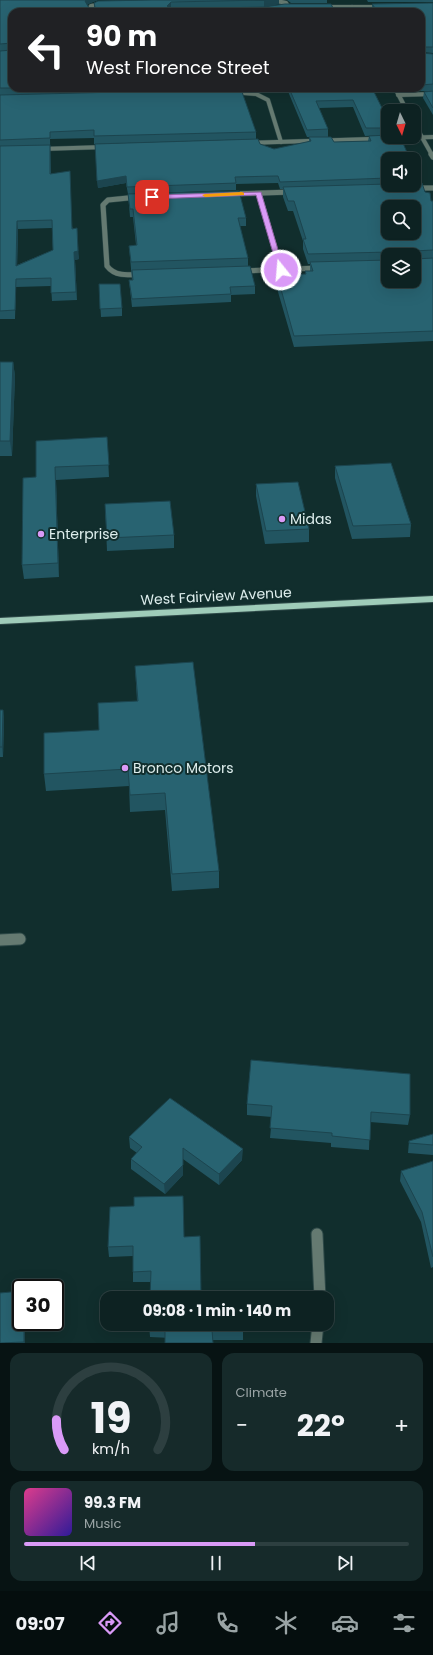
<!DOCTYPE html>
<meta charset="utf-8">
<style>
:root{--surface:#0d2222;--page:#162a2a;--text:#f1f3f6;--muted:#9aa4a5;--line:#2d3f40;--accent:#da9af7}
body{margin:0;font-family:Poppins,sans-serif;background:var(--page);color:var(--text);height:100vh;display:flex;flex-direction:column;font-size:15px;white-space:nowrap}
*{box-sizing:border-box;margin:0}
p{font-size:13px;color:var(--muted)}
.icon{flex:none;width:22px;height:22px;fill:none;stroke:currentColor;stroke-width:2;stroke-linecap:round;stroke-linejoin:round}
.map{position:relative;height:1343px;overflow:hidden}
.panel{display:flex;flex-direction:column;gap:10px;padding:10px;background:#071313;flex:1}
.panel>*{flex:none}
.hud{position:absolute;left:8px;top:8px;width:417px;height:84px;border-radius:12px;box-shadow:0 4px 16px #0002,0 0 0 1px var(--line);background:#202124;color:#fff;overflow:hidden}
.needle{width:26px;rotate:175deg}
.controls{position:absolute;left:381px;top:104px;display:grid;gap:8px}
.controls a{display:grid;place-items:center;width:40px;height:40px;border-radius:8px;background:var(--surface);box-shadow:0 4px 16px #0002,0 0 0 1px var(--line);font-size:20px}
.speed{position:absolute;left:12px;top:1279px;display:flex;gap:8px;font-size:20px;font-weight:700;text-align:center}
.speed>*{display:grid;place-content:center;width:52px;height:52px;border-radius:50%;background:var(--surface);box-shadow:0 4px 16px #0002,0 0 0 1px var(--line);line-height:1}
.speed .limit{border:2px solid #111;border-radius:6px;background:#fff;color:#111}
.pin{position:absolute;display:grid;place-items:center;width:34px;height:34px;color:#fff;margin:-17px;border-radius:8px;box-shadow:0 2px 6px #0006}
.me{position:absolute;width:44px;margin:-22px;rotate:343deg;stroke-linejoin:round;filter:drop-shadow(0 0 3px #0008)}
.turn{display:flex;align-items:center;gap:14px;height:84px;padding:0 12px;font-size:18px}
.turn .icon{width:52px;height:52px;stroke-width:2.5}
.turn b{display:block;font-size:28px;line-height:34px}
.big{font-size:30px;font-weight:700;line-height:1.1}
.panel .tile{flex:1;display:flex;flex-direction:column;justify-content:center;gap:6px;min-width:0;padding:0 14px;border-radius:12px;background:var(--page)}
.panel .dial{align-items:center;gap:0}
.dial svg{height:104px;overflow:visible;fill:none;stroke:var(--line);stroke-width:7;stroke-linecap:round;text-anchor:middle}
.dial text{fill:var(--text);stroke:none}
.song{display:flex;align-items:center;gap:12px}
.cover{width:48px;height:48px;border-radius:6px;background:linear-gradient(135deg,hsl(330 70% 55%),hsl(250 70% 35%))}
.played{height:4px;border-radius:2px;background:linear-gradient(90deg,var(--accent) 60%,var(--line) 60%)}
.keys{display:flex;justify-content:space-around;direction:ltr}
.heat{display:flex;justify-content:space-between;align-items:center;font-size:22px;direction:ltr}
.panel .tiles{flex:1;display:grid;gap:10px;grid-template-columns:1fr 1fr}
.tile:last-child{grid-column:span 2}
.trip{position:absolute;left:100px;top:1291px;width:234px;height:40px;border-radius:12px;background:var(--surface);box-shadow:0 4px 16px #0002,0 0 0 1px var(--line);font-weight:700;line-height:40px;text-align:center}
.tab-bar{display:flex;height:64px;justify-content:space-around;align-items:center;background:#050e0e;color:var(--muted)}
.tab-bar .icon{width:28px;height:28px}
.tab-bar .current{color:var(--accent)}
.tab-bar b{font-size:18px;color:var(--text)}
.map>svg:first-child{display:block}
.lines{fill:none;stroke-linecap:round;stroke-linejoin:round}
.minor-far2-casing{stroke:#2e4948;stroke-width:5}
.minor-far1-casing{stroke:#2e4948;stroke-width:6}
.minor-casing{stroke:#2e4948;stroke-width:13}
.tertiary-far1-casing{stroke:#2e4948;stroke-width:5}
.tertiary-casing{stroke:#2e4948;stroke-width:6}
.primary-casing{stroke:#2e4948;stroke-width:2}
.minor-far2{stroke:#657a71;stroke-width:4}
.minor-far1{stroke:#657a71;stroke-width:5}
.minor{stroke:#657a71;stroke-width:11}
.tertiary-far1{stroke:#657a71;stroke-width:4}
.tertiary{stroke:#657a71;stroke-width:5}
.primary{fill:#9fccb9;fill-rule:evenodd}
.wall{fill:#225561;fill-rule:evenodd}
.shaded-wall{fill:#1c454f}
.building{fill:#286371;stroke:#1c454f;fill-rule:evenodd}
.route{fill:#da9af7;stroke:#8e64a1}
.slow{fill:#f59e0b}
.poi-dot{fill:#da9af7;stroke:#112e2d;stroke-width:1.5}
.labels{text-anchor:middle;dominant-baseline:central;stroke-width:4;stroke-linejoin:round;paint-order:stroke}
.poi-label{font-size:14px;fill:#deeeed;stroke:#112e2d;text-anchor:start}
.street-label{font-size:14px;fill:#deeeed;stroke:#112e2d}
</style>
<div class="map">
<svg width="433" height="1343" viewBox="0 0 433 1343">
<rect width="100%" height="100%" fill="#112e2d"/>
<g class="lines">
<defs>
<g id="minor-far2">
<polyline points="273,0 286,3 288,6 284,7"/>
<polyline points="322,7 382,7"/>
<polyline points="92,12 89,9 91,6 103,4"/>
<polyline points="231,92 256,94 268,100 281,142"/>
<polyline points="398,95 433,94"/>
</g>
<g id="minor-far1">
<polyline points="414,188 433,188"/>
<polyline points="230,194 292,192"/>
<polyline points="259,194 281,270"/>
<path d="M138,197l-30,3 -5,5 4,61c8,11 22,9 34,8"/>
<polyline points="241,271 319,268"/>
</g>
<g id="minor">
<polyline points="0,940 20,939"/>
<polyline points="317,1234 320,1298"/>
<polyline points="316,1343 318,1324"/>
</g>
<g id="tertiary-far1">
<polyline points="352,7 354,12"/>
<polyline points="395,88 407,111"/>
<polyline points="414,123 432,155"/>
<polyline points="249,143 433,137"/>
<polyline points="41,149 105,147"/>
</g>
<polyline id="tertiary" points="431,154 433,157"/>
<polygon id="primary" points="433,596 433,602 0,624 0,618"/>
</defs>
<!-- minor-far2 casing -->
<use href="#minor-far2" class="minor-far2-casing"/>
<!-- minor-far1 casing -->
<use href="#minor-far1" class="minor-far1-casing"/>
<!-- minor casing -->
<use href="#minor" class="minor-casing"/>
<!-- tertiary-far1 casing -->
<use href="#tertiary-far1" class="tertiary-far1-casing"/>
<!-- tertiary casing -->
<use href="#tertiary" class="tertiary-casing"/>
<!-- primary casing -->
<use href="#primary" class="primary-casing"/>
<!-- minor-far2 -->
<use href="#minor-far2" class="minor-far2"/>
<!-- minor-far1 -->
<use href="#minor-far1" class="minor-far1"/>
<!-- minor -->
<use href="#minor" class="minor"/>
<!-- tertiary-far1 -->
<use href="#tertiary-far1" class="tertiary-far1"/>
<!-- tertiary -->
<use href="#tertiary" class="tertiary"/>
<!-- primary -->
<use href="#primary" class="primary"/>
</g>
<!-- wall -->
<g class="wall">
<path d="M0,0h118h-20l-10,4 -1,1 2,3 3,1 2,-1v-5l185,-3v4l-15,3 -93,2 164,3h-323v76h227l17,44v7l-162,5v-6l-44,1 1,35 22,55 6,30 -4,1 2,40 -25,1 -1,-15 -35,1 -1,32h-15zM52,228l1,22 -36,15 1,-36z"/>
<polygon points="287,0 327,0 327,3 291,3"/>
<polygon points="367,0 433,0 433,2 368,2"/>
<polygon points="433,3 433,53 421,52 421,12 374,12 372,9 372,4"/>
<polygon points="421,53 433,54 433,91 419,91 417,88 421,88"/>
<polygon points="279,88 372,88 388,120 388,135 365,136 353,107 319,108 328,129 328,137 307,137 287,89"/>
<polygon points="433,91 433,115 423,98 424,92"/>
<path d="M369,136l19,23v26h26v-17l4,9v6l7,9 6,9h2v140l-139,6 -18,-62 1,-10 28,-1v-3h5v-7h-2l-5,-15v-8l-10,-30h-5l-5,-14v-8h-3l-2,-6 -42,1v6l-108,4 -2,-11 -28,5 -3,-44h165l14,5 35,-7v-5l25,5 34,-1zM388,255h26v26h-26z"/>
<polygon points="128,194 246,218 246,226 240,226 248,258 248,266 255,286 255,294 231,295 231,302 132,307 129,280 132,280 129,246 136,245 133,217 130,217"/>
<polygon points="99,284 122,308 122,316 101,317"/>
<polygon points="0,362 13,362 15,376 12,456 0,456"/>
<polygon points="107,437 109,477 56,480 59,577 24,579 22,565 36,477"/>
<polygon points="335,466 411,524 410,537 352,539 335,478"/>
<polygon points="256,484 309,529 309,542 265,544 256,496"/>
<polygon points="105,504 174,535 174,548 107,551"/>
<polygon points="135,666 219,871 219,888 172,891 165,810 130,812 129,786 46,791 44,774 99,730 137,701"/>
<polygon points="0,710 3,710 4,720 3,757 0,757"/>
<polygon points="251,1060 410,1115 408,1125 370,1122 369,1150 331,1147 331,1143 270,1138 272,1117 247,1115 247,1104"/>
<polygon points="433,1134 433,1155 408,1153 409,1141"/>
<polygon points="129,1137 242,1160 219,1185 183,1159 183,1175 165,1194 131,1169 131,1159 137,1153 130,1148"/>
<polygon points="433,1161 433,1267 431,1268 421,1222 400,1181 401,1171"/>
<polygon points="184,1237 201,1292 150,1298 150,1282 133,1282 133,1256 109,1257 108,1247"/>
<polygon points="21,1291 25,1343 0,1343"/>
<polygon points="149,1324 243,1324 243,1340 213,1340 150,1337"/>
</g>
<!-- shaded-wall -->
<g class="shaded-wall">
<polygon points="86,0 98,0 88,4 86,7 85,1"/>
<polygon points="264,0 279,0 279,4 264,7"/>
<polygon points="171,2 171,8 168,12 167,6"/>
<polygon points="126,176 126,183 98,188 97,181"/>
<polygon points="17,221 18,229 17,274 16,266"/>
<polygon points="77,228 79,259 75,260 77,300 74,252"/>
<polygon points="13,362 15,376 12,456 10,441"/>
<polygon points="55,467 56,480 59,577 58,563"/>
<polygon points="3,710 4,720 3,757 2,747"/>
<polygon points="183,1148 183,1175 165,1194 164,1184"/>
<polygon points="243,1149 242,1160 219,1185 219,1174"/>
<rect x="24" y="1322" width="1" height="21"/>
</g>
<!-- building -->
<g class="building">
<polygon points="0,0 86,0 85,1 89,8 92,9 95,7 94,3 98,1 152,0 266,0 171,2 167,6 171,9 264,7 285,4 331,4 335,12 12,12 12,43 0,44"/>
<polygon points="433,3 433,47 421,47 421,12 378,12 372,4"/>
<polygon points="12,50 12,88 0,88 0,51"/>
<polygon points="421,53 433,54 433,84 421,85"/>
<polygon points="289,88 372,88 388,120 388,128 366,128 353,100 316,101 328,129 307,130"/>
<polygon points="241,89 256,132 94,136 94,130 50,132 50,138 0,140 0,95"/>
<polygon points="433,91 433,108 424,92"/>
<polygon points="388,135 388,137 396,137 398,141 402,141 410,159 388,159 388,178 280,182 278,176 275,176 235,177 236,183 127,187 126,176 97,181 95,144 258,139 260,144 274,149 311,141 309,137 331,137 334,142 371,141 369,136"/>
<path d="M50,145v29l20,-3 2,58 5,-1 1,23 -4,1 2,40 -25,1v-15l-35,1 -1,31 -15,1v-165zM52,220l1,30 -37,16 1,-45z"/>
<polygon points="414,168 418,177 414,178"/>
<path d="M414,183h8l3,9 5,1 1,8h2v49l-19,1 -3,4h-19l-3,-3 -81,2 -5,-15h3l-12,-38h-6l-5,-14 105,-3v1h26zM388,207h26v26h-26z"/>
<polygon points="239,191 246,218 238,218 248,258 131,262 129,246 137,245 133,209 130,209 128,194"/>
<polygon points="414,258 415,259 433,258 433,331 294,336 277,275 306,274 305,271 313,271 310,262 388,260 388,281 414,281"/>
<polygon points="250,266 255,286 230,287 231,294 132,299 129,280 133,280 132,270"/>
<polygon points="99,284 120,284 122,308 100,309"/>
<polygon points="0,362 13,362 10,441 0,441"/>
<polygon points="107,437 109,465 55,467 58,563 22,565 23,478 36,477 36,441"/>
<polygon points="391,463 411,524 353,526 335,466"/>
<polygon points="298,482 309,529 266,531 256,484"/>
<polygon points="170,501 174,535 107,538 105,504"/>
<polygon points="193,662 219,871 172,874 165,793 130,795 128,769 44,774 44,733 99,730 98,703 138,701 135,666"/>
<polygon points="0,710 3,710 2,747 0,747"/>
<polygon points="251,1060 410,1074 410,1115 371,1112 370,1140 332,1136 332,1133 270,1128 272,1106 247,1104"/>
<polygon points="170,1098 243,1149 219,1174 183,1148 183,1165 164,1184 131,1159 142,1147 129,1137"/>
<polygon points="433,1134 433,1145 409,1143 409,1141"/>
<polygon points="433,1161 433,1257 422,1212 401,1171"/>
<polygon points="183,1196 184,1237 200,1236 201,1292 243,1291 243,1298 150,1298 151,1271 133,1272 133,1246 108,1247 110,1207 134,1206 134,1197"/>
<polygon points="21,1291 21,1322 24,1322 24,1342 0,1343 0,1293"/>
<polygon points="149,1324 243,1324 243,1330 212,1330 213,1343 165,1343 165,1327 149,1327"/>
</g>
<!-- route -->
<polygon class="route" points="261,192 284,270 283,271 278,270 256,195 152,199 149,197 152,195"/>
<!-- slow -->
<polygon class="slow" points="242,192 244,193 244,195 205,197 202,195 205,194"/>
<!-- markers -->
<g class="poi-dot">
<circle cx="282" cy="519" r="4"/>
<circle cx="41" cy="534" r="4"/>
<circle cx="125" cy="768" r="4"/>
</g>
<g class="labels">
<!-- poi labels -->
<g class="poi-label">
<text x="290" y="519">Midas</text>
<text x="49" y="534">Enterprise</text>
<text x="133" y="768">Bronco Motors</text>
</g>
<!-- street labels -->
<g class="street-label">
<text transform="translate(216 596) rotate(-3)">West Fairview Avenue</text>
</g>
</g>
</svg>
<div class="controls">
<a><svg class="needle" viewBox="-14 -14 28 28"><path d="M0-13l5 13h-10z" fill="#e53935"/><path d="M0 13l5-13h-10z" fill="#9aa4a5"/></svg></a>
<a><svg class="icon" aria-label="sound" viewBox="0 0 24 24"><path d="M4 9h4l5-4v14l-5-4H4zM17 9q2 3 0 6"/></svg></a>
<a><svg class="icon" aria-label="search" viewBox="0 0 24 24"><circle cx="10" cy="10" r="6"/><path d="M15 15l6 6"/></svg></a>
<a><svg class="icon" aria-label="layers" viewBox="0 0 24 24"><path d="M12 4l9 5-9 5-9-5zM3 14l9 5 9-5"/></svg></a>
</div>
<div class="speed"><div class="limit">30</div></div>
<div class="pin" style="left:152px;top:197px;background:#d93025"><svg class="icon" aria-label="arrive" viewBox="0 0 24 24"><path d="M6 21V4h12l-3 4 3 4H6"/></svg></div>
<svg class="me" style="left:281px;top:270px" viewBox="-20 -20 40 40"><circle r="17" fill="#da9af7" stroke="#fff" stroke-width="3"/><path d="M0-11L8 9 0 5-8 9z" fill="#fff"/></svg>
<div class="trip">09:08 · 1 min · 140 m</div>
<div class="hud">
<div class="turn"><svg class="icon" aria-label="left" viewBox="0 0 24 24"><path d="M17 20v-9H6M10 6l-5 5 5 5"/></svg><div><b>90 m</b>West Florence Street</div></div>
</div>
</div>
<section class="panel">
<div class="tiles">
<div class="tile dial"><svg viewBox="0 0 100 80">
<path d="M14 69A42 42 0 1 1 86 69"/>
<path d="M14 69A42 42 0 0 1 8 46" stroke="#da9af7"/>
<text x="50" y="56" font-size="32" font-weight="700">19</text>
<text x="50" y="72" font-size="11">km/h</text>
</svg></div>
<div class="tile"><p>Climate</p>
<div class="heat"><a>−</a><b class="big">22°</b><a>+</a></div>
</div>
<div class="tile">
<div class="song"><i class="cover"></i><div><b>99.3 FM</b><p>Music</p></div></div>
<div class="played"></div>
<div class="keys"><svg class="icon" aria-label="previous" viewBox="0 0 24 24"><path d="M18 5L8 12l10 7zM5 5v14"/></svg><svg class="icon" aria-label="pause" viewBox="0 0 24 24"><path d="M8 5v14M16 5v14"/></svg><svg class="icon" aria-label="next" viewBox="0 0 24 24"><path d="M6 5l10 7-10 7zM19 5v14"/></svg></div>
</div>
</div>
</section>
<nav class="tab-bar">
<b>09:07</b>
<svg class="icon current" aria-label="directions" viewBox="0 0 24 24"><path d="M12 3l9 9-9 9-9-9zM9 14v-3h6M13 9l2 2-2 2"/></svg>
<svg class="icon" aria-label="music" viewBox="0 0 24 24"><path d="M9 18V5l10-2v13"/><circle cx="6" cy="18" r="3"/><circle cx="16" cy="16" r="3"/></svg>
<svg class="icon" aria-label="phone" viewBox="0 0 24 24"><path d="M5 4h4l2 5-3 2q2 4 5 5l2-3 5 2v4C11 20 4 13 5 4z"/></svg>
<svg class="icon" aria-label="climate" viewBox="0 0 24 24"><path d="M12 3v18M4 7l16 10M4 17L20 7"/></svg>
<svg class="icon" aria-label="car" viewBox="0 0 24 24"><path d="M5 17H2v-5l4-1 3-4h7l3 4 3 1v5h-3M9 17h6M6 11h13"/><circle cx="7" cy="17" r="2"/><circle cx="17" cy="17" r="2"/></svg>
<svg class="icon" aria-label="filters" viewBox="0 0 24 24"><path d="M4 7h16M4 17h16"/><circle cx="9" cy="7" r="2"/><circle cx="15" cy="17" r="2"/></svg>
</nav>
